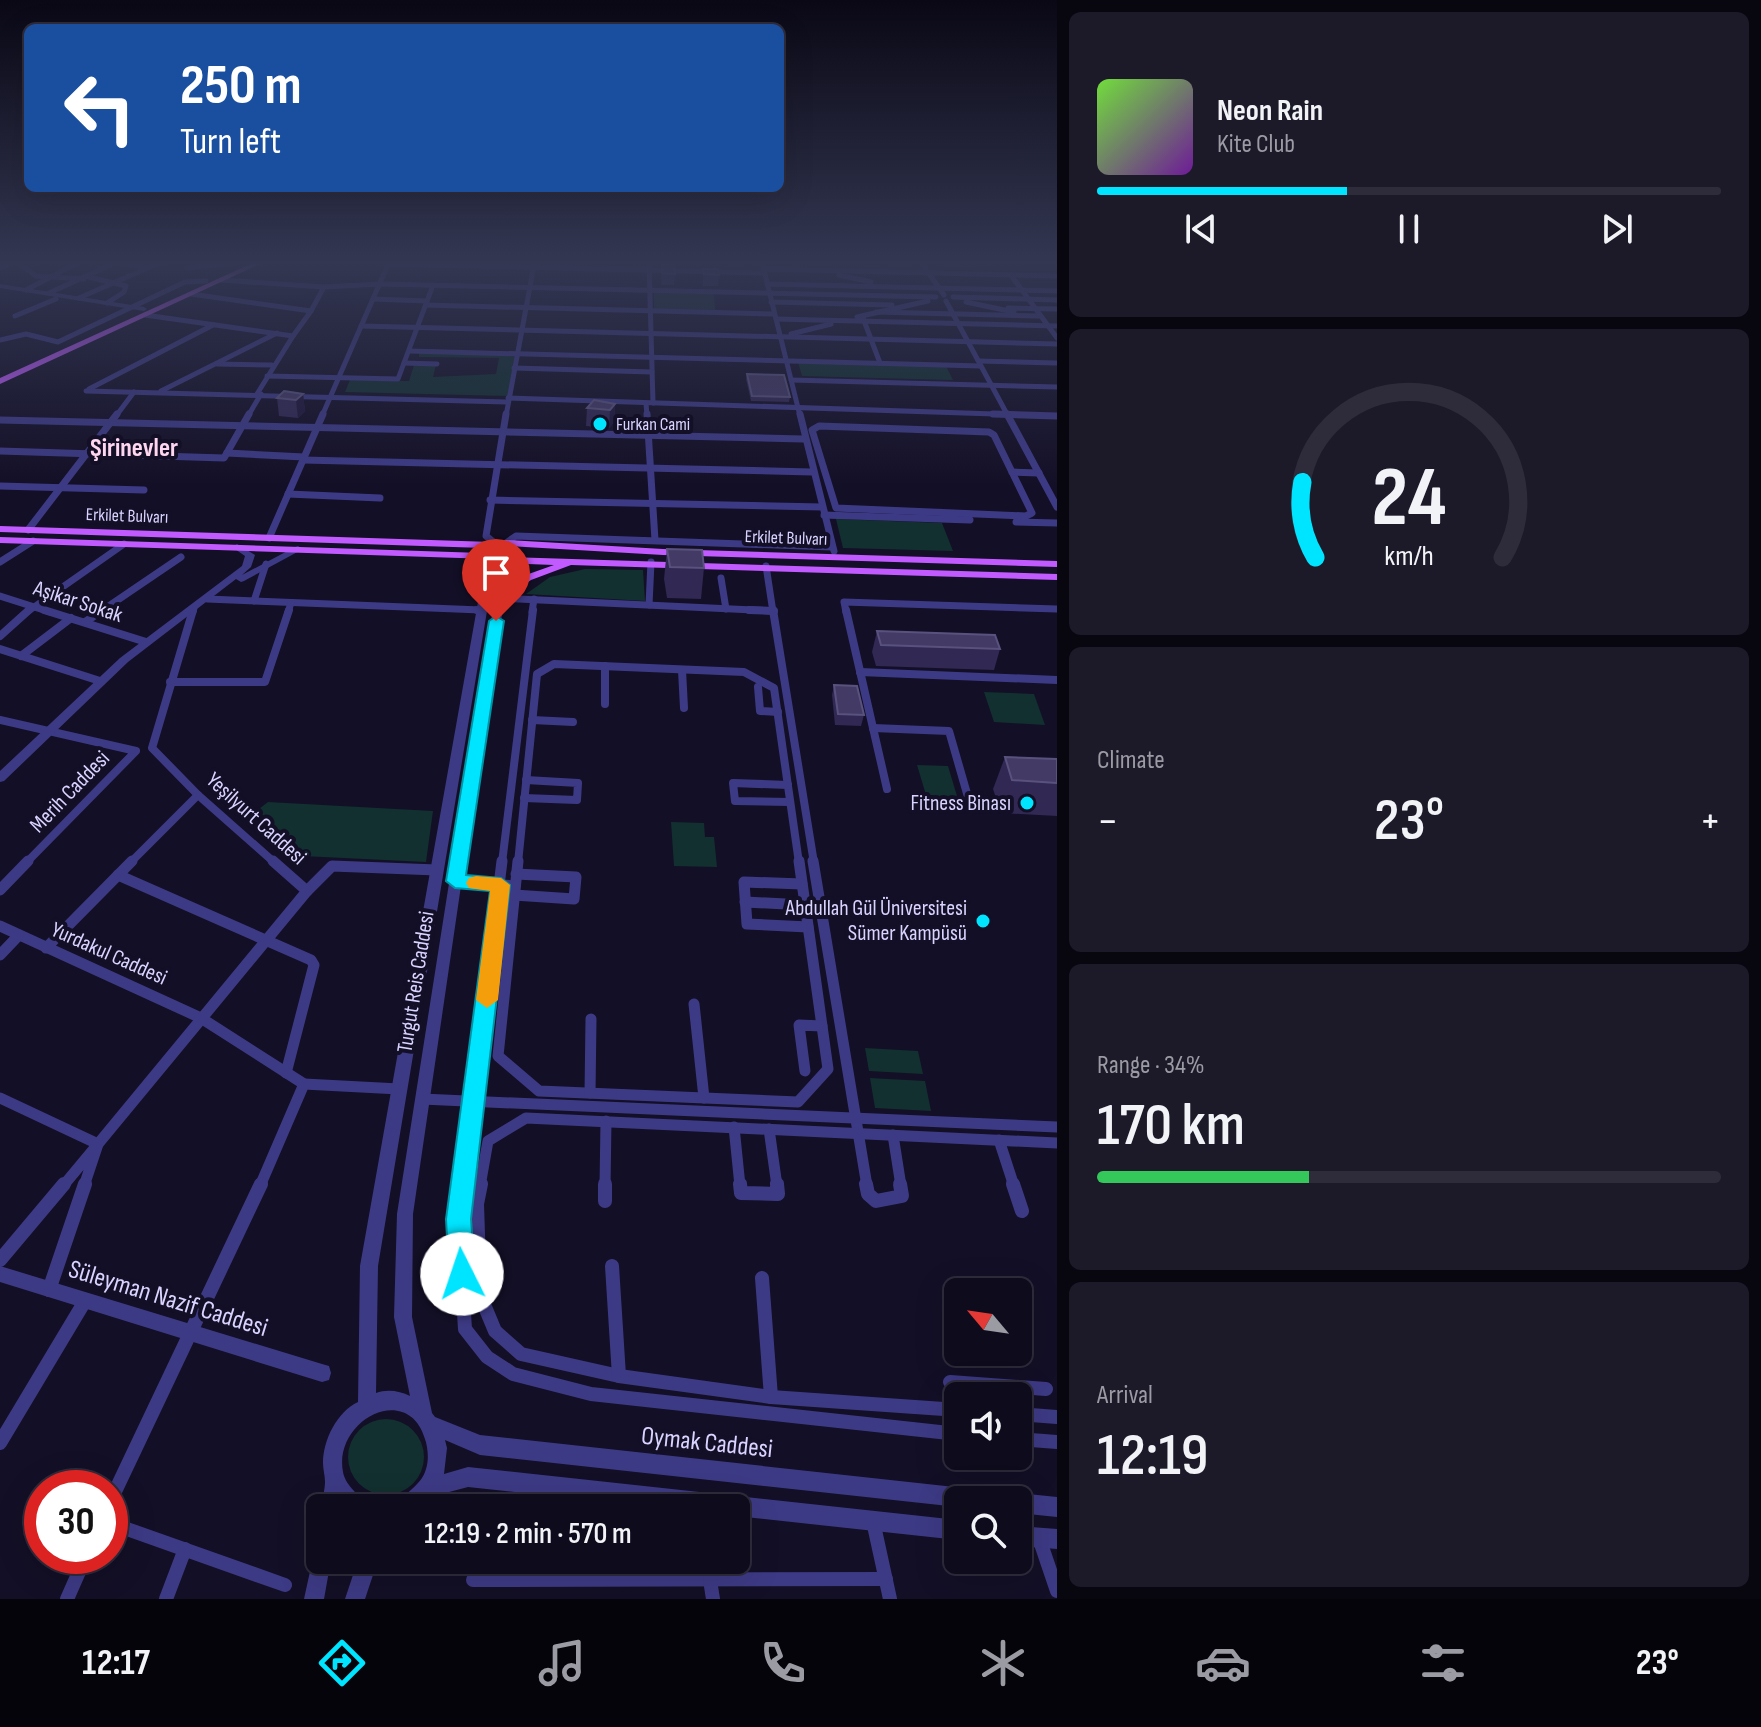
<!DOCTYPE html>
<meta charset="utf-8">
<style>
:root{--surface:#0e0b1c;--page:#1c1929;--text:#f1f3f6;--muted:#9b9ba3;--line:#2e2b3b;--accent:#00e5ff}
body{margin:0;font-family:"Sofia Sans Condensed",sans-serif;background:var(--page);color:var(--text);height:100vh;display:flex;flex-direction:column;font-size:30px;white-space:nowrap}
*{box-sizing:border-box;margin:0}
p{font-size:26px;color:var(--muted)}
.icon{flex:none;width:44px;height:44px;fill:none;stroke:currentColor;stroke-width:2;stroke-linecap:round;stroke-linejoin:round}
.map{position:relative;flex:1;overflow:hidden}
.side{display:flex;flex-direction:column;gap:12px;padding:12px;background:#08060f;width:704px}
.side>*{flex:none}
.hud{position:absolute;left:24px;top:24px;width:760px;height:168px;border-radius:12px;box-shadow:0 8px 32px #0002,0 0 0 2px var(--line);background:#1a4fa0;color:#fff;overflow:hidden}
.needle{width:52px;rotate:299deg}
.buttons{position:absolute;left:944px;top:1278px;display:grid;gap:16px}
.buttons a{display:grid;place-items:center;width:88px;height:88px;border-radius:12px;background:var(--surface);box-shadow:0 8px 32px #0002,0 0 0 2px var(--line);font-size:40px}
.speed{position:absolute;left:24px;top:1470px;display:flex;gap:16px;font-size:40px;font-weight:700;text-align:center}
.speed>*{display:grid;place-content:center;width:104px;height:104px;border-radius:50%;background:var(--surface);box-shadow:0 8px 32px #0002,0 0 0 2px var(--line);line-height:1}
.speed .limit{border:12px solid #d22;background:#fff;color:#111}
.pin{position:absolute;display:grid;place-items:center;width:68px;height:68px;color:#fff;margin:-82px -34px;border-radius:50% 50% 50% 0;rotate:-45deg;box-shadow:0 0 8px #0007}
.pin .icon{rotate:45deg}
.me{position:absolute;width:88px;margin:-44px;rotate:356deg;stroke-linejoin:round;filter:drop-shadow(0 0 6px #0008)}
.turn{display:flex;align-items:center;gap:28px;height:168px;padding:0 24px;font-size:36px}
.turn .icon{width:104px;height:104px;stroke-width:2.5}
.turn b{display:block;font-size:56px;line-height:68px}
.big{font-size:60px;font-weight:600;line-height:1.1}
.side .tile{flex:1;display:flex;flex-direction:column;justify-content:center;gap:12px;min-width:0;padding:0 28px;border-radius:12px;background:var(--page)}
.side .dial{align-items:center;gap:0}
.dial svg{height:208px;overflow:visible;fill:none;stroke:var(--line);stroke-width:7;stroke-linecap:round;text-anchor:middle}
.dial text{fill:var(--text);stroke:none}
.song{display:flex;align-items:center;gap:24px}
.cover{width:96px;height:96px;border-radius:12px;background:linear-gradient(135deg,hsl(100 70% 55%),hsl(280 70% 35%))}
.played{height:8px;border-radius:4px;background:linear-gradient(90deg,var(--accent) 40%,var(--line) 40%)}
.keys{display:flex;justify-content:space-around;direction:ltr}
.heat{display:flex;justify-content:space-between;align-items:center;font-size:44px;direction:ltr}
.charge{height:12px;border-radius:6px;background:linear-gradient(90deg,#34c759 34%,var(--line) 0)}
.trip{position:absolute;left:306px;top:1494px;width:444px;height:80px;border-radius:12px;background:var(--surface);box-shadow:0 8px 32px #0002,0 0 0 2px var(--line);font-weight:600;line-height:80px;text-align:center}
.menu{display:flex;height:128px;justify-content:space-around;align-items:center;background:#06040b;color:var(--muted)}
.menu .icon{width:56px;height:56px}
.menu .current{color:var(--accent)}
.menu b{font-size:36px;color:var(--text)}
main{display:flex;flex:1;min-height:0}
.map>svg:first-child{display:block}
.green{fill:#12302f}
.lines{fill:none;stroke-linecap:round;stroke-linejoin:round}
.minor-far4{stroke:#3d3a85;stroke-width:5}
.minor-far3{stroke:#3d3a85;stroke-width:7}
.minor-far2{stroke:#3d3a85;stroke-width:8}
.minor-far1{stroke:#3d3a85;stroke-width:11}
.minor{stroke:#3d3a85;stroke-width:14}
.tertiary{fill:#3d3a85;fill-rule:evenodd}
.primary{fill:#c25bff;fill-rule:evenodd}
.wall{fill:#312854}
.shaded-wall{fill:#1d163a}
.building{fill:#433a66;stroke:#5a527e;stroke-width:2}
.route{fill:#00e5ff;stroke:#0095a6;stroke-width:2}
.slow{fill:#f59e0b}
.poi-dot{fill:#00e5ff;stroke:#130f26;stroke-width:3}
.labels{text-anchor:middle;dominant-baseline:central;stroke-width:8;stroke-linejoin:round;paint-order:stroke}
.far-poi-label{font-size:18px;fill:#d9d4ff;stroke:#130f26;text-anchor:start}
.far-street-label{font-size:18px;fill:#d9d4ff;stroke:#130f26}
.street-label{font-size:22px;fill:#d9d4ff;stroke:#130f26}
.poi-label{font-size:22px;fill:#d9d4ff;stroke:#130f26;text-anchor:end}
.far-district-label{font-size:26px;font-weight:bold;fill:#ffd6f0;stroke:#130f26}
.near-street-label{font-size:26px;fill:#d9d4ff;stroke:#130f26}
</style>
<main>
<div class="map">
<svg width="1057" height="1599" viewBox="0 0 1057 1599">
<rect width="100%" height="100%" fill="#130f26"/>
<!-- green -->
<g class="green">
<polygon points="654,292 714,293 715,310 654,309"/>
<polygon points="419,352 515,354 508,396 345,392 350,380 409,381 414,365 436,365 433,377 496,374 499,358 419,357"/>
<polygon points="798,362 946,366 953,380 802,376"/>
<polygon points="836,519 942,523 953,551 843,548"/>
<polygon points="585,569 643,570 645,601 526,594 550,577"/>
<polygon points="984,692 1034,694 1045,725 994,722"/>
<polygon points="917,765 948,766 960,806 929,805"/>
<polygon points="268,802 433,811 426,862 302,856 294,859 247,818"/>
<polygon points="671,822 704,823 705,837 714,837 717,867 674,866"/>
<polygon points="865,1048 918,1051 923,1074 869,1071"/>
<polygon points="870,1078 925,1081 931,1111 875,1108"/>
<circle cx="386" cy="1457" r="38"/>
</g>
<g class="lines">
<!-- minor-far4 -->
<g class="minor-far4">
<polyline points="17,262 36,276 84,279"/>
<polyline points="115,262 144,267"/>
<polyline points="649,262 653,403"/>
<polyline points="762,262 800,416"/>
<polyline points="921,262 944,295"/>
<polyline points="388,264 764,273"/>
<polyline points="0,268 15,262"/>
<polyline points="187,268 240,262"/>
<polyline points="763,269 1057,276"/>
<polyline points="839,275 871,282"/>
<polyline points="89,277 126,286 124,292 107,303"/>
<polyline points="1013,278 1057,338"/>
<polyline points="221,280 324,287"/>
<polyline points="767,284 1057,291"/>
<polyline points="26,290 79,262"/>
<polyline points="49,293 117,262"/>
<polyline points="191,294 311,311 324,287 380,284 936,297"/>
<polyline points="953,297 1057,300"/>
<polyline points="79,298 161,262"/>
<polyline points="373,299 427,301"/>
<polyline points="946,301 1008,416"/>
<polyline points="771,302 892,305"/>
<polyline points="966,302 1014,312"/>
<polyline points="426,305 774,314"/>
<polyline points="1008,308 1057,309"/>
<polyline points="876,312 1041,316"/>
<polyline points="145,315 293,336 257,394"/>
<polyline points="15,316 56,299"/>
<polyline points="857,317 928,301"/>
<polyline points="863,318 880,363"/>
<polyline points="776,319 1057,326"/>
<polyline points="361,326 1057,344"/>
<polyline points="791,334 831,324"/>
<polyline points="293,336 311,311"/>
<polyline points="0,340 26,334 58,342 185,282 206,281"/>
<polyline points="409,351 981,366"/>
<polyline points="979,361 1057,363"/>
<polyline points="404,363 437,364"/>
<polyline points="217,364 272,365"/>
<polyline points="514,368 652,372"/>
<polyline points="267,376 398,379 433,285"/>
<polyline points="791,380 1057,387"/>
<polyline points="89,389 213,325"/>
<polyline points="86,391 507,402"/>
<polyline points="161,391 277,333"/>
<polyline points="508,398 1054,416"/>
<polyline points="646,403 647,416"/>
<polyline points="116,416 134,392"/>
<polyline points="248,416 261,394"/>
<polyline points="322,416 389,262"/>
<polyline points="506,416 534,265"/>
</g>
<!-- minor-far3 -->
<g class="minor-far3">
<polyline points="647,414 655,540"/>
<polyline points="800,414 834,551"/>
<polyline points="993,414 1057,416"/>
<polyline points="1007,414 1057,507"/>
<polyline points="0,420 803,439"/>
<polygon points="819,426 989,432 994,435 1032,513 1026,516 836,508 812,430"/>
<polyline points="0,451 224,458 249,414"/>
<polyline points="227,453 304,457"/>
<polyline points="303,460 812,472"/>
<polyline points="1012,472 1039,473"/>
<polyline points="0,486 144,490"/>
<polyline points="288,494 380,498"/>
<polyline points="490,500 822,507"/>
<polyline points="824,515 970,520"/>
<polyline points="1016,522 1057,523"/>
<polyline points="28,530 117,414"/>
<polyline points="269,538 323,414"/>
<polyline points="506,543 516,536 832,547"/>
<polyline points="496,544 486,536 506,414"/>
<polyline points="0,562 33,541"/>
<polyline points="766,566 773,612"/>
<polyline points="721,578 726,609"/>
<polyline points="0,596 50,612"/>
<polyline points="500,598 774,611"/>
<polyline points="207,599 481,610"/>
<polyline points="254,601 266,564"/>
<polyline points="649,605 651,562"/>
<polyline points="27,612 124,544"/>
<polyline points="100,612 181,557"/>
<polyline points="193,612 194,608"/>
<polyline points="288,612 291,603"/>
<polyline points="532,612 534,599"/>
<polyline points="846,612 844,602 1057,609"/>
</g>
<!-- minor-far2 -->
<g class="minor-far2">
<polyline points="44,610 146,642"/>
<polyline points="193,610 152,748 198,795 275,863"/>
<polyline points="477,610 481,610"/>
<polyline points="749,610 774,611"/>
<polyline points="773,610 814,863"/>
<polyline points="846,610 887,789"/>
<polyline points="85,622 103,610"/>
<polyline points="0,636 29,610"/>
<polyline points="0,649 100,681"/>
<polyline points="21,656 71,618"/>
<polyline points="605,666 605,704"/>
<polyline points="682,670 684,708"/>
<polyline points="860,672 1057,680"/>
<polyline points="170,682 265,682 289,610"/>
<polyline points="758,687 760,711 778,712"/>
<polyline points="0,720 136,751 26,863"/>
<polyline points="532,720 573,722"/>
<polyline points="873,728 949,731 970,804"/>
<polyline points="788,785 733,783 735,801 790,802"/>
<polyline points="524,798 577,800 578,783 526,780"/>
<polyline points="130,863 198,795"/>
<polyline points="502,863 533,610"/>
<polyline points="518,863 537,674 554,664 744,672 774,688 799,863"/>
</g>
<!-- minor-far1 -->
<g class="minor-far1">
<polyline points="518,861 498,1056 539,1091 798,1102 828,1069 799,861"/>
<polyline points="813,861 867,1186"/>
<polyline points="118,875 311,960 314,965 286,1073"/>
<polyline points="455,881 515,886"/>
<polyline points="802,884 744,882 747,924 808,927"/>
<polyline points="0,890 28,861"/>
<polyline points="307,891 332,866 437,870"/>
<polyline points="514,895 574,899 576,877 516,874"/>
<polyline points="745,902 805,905"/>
<polyline points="0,926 201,1018 304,1084"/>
<polyline points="46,948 132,861"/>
<polyline points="0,955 19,935"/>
<polyline points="694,1004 704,1098"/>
<polyline points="805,1071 799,1025 822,1026"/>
<polyline points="590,1093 591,1019"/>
<polyline points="0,1098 98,1144 307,891 273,861"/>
<polyline points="422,1099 1057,1127"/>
<polyline points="734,1127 740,1186"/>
<polyline points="769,1129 777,1186"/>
<polyline points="893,1135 901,1186"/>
<polyline points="999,1140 1014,1186"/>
<polyline points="63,1186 98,1144 84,1186"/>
<polyline points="260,1186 304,1084 399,1089"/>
<polyline points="462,1186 502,861"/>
<polyline points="480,1186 488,1141 526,1118 1057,1143"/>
<polyline points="605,1186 606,1121"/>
</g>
<!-- minor -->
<g class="minor">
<polyline points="462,1184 458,1219 465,1329 487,1357 513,1374 591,1394 958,1434"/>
<polyline points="481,1184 477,1204 480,1295 495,1331 521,1354 619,1376 771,1397 958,1410"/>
<polyline points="740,1184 741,1193 778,1194 777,1184"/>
<polyline points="866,1184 868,1194 876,1201 902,1196 900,1184"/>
<polyline points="1013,1184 1022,1211"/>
<polyline points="605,1201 605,1184"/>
<polyline points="0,1260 64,1184"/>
<polyline points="612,1266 619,1376"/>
<polyline points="762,1278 771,1397"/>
<polyline points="49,1290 85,1184"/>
<polyline points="950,1382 1046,1389"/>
<polyline points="1018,1414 1057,1417"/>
<polyline points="1018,1439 1057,1442"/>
<polyline points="0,1443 85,1301"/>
<polyline points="110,1502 261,1184"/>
<polyline points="873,1521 890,1599"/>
<polyline points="110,1523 285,1585"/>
<polyline points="1039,1538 1057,1591"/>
<polyline points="473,1580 886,1579"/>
<polyline points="710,1580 713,1599"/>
<polyline points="67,1599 86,1556"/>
<polyline points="166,1599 185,1549"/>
</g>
<!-- tertiary -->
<g class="tertiary">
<polygon points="0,284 144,307 147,309 144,311 0,288"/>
<polygon points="237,544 255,555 251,567 242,575 295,547 298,546 303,549 244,581 241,582 236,579 128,662 4,781 0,782 0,771 120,658 242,566 245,556 232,547"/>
<path d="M491,554l5,3 -118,709 -2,127c11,-4 24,-2 34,3l-16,-79 3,-103 86,-547 12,-69 12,-39 5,-3 5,3 -12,39 -12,69 -80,547 -1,103 20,96 3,4 45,18 502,55 7,3 3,7h-34v7l-478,-52 -35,-15 2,8 -3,26 24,-7 490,53v20l-222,-24v-8h-73l-195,-21 -34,9 -13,12h-25c7,-16 25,-21 30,-39 3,-9 2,-21 -1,-30 -17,-58 -92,-19 -82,33 3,16 18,22 24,36h-25l-2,-2v2h-20c2,-8 5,-18 5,-26 0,-6 -2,-13 -2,-19 0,-23 14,-51 35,-61l2,-136 126,-709z"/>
<polygon points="0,1266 322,1364 329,1366 331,1373 329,1380 322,1382 0,1282"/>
<polygon points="1018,1493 1057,1497 1057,1517 1018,1513 1018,1500 1009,1500 1011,1496"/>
<polygon points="1018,1526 1057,1529 1057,1549 1018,1546"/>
<polygon points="320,1550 320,1560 331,1560 324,1599 304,1599 314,1553"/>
<polygon points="358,1560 378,1560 365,1599 345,1599"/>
</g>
<!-- primary -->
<g class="primary">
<polygon points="255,262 264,262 0,384 0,378"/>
<polygon points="0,526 492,542 506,540 663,549 1057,561 1057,567 663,555 506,546 495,548 493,551 504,557 1057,574 1057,580 571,565 531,580 500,601 494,598 496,596 523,576 554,565 502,563 491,559 0,543 0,537 482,553 484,548 0,532"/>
</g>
</g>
<!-- wall -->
<g class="wall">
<polygon points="662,264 675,274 674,285 661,285"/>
<polygon points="703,269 719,275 718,286 703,286"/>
<polygon points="747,374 790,397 789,402 751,401 746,379"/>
<polygon points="303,394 305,411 298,418 279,416 277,398"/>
<polygon points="615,404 614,422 609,428 586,426 587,408"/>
<polygon points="667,549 704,568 701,599 667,598 664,579"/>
<polygon points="877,631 1000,649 994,670 876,666 872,652"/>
<polygon points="834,685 864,715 861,726 835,725 832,695"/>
<polygon points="1005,757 1057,759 1057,816 1001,813 993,789"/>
</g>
<!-- shaded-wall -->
<g class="shaded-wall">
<polygon points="303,394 305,411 298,418 296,400"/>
<polygon points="615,404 614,422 609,428 610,410"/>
</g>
<!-- building -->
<g class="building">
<polygon points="662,264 674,265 675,274 662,273"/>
<polygon points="703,269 718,269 719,275 704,274"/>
<polygon points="747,374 784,375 790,397 752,396"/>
<polygon points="284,391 303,394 296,400 277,398"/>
<polygon points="594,400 615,404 610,410 587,408"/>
<polygon points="667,549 702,550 704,568 670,567"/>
<polygon points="877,631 995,635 1000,649 881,645"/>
<polygon points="834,685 857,686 864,715 838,714"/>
<polygon points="1005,757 1057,759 1057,783 1012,780"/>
</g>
<!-- sky -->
<linearGradient id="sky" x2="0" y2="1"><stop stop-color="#0a0815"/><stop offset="0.54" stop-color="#333752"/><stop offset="1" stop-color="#333752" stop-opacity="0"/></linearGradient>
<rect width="1057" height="486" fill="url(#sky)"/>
<!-- route -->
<polygon class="route" points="496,616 504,621 466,875 501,878 510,885 471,1219 475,1274 471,1283 462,1287 453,1283 449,1274 446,1219 490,891 455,888 446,881 489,621"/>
<!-- slow -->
<polygon class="slow" points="476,876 501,878 510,885 498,1000 487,1008 476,1000 490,891 469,888 466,883 469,878"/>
<!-- markers -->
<g class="poi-dot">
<circle cx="600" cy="424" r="8"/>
<circle cx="1027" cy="803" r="8"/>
<circle cx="983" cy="921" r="8"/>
</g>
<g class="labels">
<!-- far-poi labels -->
<g class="far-poi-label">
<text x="616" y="424">Furkan Cami</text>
</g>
<!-- far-street labels -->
<g class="far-street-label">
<text transform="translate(127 516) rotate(2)">Erkilet Bulvarı</text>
<text transform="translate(786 538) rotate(2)">Erkilet Bulvarı</text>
</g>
<!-- street labels -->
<g class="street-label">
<text transform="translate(78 602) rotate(18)">Aşikar Sokak</text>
<text transform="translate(70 792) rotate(-46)">Merih Caddesi</text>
<text transform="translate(256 819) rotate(42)">Yeşilyurt Caddesi</text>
<text transform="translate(109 954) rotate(24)">Yurdakul Caddesi</text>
<text transform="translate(416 982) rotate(-81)">Turgut Reis Caddesi</text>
</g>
<!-- poi labels -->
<g class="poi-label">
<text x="1011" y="803">Fitness Binası</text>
<text x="967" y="908">Abdullah Gül Üniversitesi<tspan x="967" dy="25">Sümer Kampüsü</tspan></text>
</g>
<!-- far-district labels -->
<g class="far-district-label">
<text x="134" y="448">Şirinevler</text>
</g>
<!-- near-street labels -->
<g class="near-street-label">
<text transform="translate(168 1299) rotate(17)">Süleyman Nazif Caddesi</text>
<text transform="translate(707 1443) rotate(6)">Oymak Caddesi</text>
</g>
</g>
</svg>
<div class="buttons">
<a><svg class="needle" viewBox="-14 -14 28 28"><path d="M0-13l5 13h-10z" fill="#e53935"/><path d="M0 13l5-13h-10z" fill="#9b9ba3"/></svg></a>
<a><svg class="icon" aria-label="sound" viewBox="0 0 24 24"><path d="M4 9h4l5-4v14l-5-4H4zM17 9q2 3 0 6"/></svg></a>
<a><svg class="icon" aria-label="search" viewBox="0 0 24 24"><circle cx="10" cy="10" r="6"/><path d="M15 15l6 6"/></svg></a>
</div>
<div class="speed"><div class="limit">30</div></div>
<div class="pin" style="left:496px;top:621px;background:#d93025"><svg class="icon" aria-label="arrive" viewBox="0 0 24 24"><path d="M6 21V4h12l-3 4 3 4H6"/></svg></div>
<svg class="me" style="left:462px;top:1274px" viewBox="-20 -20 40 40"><circle r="19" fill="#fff"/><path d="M0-13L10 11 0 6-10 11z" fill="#00e5ff"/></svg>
<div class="trip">12:19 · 2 min · 570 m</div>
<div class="hud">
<div class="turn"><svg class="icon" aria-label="left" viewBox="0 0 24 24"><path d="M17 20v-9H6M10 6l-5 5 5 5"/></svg><div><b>250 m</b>Turn left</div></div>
</div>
</div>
<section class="side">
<div class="tile">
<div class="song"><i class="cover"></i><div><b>Neon Rain</b><p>Kite Club</p></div></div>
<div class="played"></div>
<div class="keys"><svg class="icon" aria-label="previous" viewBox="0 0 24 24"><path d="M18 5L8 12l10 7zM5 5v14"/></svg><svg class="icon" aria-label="pause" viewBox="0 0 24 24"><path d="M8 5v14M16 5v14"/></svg><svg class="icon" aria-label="next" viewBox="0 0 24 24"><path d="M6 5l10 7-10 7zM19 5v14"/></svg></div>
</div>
<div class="tile dial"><svg viewBox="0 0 100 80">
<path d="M14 69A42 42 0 1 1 86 69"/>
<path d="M14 69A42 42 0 0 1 9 40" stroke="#00e5ff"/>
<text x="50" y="56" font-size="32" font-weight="700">24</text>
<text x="50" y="72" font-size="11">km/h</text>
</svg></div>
<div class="tile"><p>Climate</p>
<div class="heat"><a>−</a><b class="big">23°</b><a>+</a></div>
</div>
<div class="tile"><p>Range · 34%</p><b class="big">170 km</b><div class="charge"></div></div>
<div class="tile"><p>Arrival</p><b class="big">12:19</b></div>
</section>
</main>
<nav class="menu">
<b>12:17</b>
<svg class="icon current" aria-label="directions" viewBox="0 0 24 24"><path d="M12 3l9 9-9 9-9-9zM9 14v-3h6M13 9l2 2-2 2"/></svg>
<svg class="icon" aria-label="music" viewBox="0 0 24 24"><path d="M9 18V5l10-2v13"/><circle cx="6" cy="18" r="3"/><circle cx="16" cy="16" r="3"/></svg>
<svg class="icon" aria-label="phone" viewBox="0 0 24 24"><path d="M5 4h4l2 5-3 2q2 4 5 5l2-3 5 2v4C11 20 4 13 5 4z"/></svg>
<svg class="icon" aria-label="climate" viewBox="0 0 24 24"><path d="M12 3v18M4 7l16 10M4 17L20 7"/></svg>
<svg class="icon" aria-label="car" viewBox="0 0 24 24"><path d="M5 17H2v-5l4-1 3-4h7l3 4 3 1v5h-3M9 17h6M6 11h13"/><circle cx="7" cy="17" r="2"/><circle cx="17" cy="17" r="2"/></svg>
<svg class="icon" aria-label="filters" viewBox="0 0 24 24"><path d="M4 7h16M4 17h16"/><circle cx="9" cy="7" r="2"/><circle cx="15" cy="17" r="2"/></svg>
<b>23°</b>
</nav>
